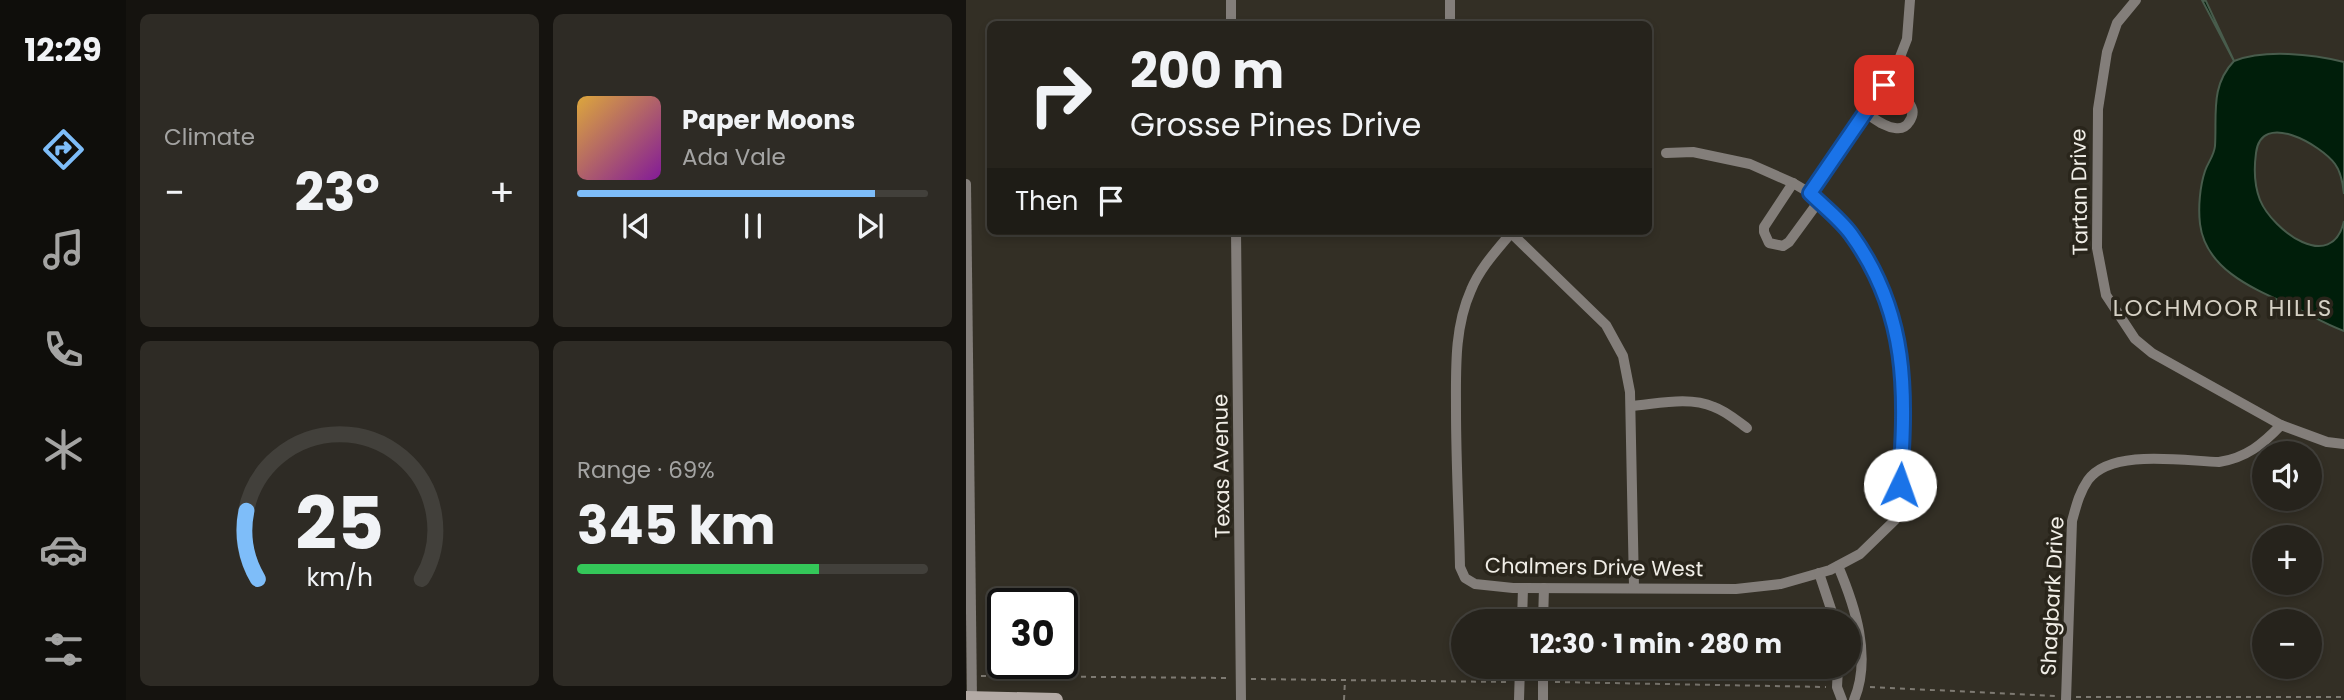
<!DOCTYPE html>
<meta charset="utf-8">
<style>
:root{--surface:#26231c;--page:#2e2b25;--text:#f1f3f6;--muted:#a4a4a3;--line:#42403b;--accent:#7ebdf9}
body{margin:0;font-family:Poppins,sans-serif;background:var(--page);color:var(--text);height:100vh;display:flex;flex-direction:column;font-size:26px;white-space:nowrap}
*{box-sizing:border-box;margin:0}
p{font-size:23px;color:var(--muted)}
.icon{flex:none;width:38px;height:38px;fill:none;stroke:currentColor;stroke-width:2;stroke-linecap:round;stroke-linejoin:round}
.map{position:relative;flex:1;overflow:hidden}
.panel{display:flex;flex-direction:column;gap:14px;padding:14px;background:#15130f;width:840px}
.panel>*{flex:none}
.hud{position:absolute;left:21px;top:21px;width:665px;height:214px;border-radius:10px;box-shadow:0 4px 10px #0003,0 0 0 2px var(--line);background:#26231c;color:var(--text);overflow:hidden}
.fabs{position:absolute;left:1286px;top:441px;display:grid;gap:14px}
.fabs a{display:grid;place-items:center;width:70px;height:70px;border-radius:50%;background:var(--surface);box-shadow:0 4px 10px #0003,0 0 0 2px var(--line);font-size:35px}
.speed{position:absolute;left:21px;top:588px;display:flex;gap:14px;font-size:35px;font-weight:700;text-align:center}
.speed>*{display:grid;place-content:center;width:91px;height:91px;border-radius:50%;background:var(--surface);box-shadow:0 4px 10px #0003,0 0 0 2px var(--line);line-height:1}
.speed .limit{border:4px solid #111;border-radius:10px;background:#fff;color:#111}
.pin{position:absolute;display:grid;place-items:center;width:60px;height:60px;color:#fff;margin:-30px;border-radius:14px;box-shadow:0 4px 10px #0006}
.me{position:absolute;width:77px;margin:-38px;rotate:3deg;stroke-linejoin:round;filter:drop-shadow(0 0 5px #0008)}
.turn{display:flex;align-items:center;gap:24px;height:147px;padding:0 28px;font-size:32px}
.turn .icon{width:91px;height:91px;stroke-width:2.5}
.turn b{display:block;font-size:49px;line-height:60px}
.then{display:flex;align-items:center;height:66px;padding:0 28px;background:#0003;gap:14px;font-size:26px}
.big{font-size:52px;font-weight:700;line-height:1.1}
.panel .widget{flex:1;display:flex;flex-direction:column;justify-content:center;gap:10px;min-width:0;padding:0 24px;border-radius:10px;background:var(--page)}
.panel .dial{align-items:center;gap:0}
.dial svg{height:182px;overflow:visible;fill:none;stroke:var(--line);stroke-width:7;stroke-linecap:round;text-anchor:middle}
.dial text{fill:var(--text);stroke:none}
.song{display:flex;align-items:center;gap:21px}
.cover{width:84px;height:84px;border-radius:10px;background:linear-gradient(135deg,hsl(40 70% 55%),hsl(290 70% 35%))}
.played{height:7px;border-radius:4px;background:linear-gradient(90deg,var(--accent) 85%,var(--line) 85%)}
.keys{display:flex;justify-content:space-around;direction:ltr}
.heat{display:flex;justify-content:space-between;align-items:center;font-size:38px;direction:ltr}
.charge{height:10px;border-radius:5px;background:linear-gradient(90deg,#34c759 69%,var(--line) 0)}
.panel .tiles{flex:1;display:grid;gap:14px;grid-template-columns:repeat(2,1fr)}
.trip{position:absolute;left:485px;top:609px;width:410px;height:70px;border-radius:35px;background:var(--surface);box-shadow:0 4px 10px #0003,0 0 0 2px var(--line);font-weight:700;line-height:70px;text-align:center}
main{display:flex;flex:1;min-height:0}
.tab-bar{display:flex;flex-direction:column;width:126px;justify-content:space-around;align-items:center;background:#0f0e0b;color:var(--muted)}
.tab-bar .icon{width:49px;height:49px}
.tab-bar .selected{color:var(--accent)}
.tab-bar b{font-size:32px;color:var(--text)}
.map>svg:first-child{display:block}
.water{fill:#001e0a;stroke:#485c4c;stroke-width:2}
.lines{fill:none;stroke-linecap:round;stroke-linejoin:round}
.path{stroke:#7e7a72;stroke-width:2;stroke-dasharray:5 5;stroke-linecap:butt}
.minor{stroke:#837e7a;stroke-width:10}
.secondary{stroke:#b3aaa5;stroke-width:14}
.route-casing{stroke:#114b97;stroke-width:18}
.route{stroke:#1a73e8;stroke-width:12}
.labels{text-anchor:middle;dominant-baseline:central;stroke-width:7;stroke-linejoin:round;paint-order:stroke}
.street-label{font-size:21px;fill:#f0ede6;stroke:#29251b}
.neighbourhood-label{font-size:23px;letter-spacing:2px;fill:#d6d1c5;stroke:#29251b}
</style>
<main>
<nav class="tab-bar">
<b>12:29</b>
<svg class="icon selected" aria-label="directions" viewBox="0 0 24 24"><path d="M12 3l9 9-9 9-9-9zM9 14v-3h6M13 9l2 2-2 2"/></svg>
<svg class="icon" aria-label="music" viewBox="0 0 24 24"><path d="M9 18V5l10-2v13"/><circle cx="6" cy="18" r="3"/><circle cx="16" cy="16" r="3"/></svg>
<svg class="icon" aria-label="phone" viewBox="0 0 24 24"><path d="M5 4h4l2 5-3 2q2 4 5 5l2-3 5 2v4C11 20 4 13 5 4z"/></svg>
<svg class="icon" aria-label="climate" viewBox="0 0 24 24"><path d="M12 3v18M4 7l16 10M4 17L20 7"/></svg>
<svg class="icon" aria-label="car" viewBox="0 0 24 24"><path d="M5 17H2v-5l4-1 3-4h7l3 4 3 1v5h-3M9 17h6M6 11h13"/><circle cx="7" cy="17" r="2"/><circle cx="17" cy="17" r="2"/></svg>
<svg class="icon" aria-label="filters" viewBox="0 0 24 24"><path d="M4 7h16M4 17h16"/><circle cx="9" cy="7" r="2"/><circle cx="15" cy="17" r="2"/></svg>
</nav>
<section class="panel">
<div class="tiles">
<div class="widget"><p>Climate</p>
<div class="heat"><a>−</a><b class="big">23°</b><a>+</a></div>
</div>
<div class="widget">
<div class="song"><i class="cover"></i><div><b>Paper Moons</b><p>Ada Vale</p></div></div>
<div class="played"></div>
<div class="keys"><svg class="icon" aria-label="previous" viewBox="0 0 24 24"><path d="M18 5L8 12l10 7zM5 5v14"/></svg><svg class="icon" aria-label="pause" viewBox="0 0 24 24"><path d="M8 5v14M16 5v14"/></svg><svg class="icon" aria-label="next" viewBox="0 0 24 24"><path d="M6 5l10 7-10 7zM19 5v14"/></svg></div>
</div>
<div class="widget dial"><svg viewBox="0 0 100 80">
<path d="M14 69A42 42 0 1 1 86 69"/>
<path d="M14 69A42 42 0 0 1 9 39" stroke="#7ebdf9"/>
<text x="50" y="56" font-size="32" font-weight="700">25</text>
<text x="50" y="72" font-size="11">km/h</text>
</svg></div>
<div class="widget"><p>Range · 69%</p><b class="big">345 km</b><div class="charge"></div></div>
</div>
</section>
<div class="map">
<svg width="1378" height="700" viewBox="0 0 1378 700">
<rect width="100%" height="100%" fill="#332f25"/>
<!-- water -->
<path class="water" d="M1236,0l4,1 28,60c31,-12 78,-7 110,1v132c-1,-10 -3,-22 -9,-30 -14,-19 -74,-54 -79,-11 -2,15 -2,32 4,47 13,31 72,74 84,21v110c-17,-6 -32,-15 -48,-23 -37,-17 -90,-36 -96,-84 -2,-17 0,-38 5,-53 3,-9 9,-15 10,-25 2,-31 -5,-60 19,-85z"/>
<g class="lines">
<!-- path -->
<g class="path">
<polyline points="15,676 265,678"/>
<polyline points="285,679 541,682"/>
<polyline points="589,682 860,687"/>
<polyline points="904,687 1091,696"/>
<polyline points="1110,697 1378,697"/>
<polyline points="378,700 379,680"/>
</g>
<!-- minor -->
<g class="minor">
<polyline points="265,0 265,24"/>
<polyline points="484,0 484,24"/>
<polyline points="1170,0 1151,23 1141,52 1132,109 1131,248 1140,295 1169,339 1186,353 1315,425"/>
<path d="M898,112c10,6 20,15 31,16 6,1 11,-1 14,-6 13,-18 -13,-29 -25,-37"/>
<polyline points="827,183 798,227 798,232 803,243 817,246 823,242 853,201"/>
<polyline points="0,184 6,698"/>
<polyline points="844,193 918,85 934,57 941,39 944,0"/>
<polyline points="270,231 275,700"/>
<polyline points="543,231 640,325 657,356 664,392 668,587"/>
<path d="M545,233c-14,17 -31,35 -40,57 -17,38 -15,80 -15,121 0,52 3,104 4,156l5,11 10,6 38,4 223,1 45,-5 49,-14 30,-16 35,-34 4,-15 3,-59v-75l-8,-54 -20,-47 -24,-38 -40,-39 -17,-10 -43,-19 -57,-12 -27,1"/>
<path d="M665,406c26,-2 58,-10 83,1 12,4 23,14 33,21"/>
<path d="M872,566c17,40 34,91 16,134"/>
<polyline points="853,573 869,621"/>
<polyline points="556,621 557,588"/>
<polyline points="577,621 578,588"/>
<polyline points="872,667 871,687 876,700"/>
<polyline points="553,700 554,667"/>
<polyline points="577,700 577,667"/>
<path d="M1100,700l6,-179c4,-14 7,-28 16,-41 23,-32 96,-19 131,-18 27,-4 44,-18 62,-37l46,17 17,2"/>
</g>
<!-- secondary -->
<polyline class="secondary" points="0,698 90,700"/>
</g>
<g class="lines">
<defs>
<path id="route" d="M918,85l-74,108c13,13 30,26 41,41 58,80 55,158 49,251"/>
</defs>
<!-- route casing -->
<use href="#route" class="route-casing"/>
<!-- route -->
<use href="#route" class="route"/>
</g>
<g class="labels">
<!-- street labels -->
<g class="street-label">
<text transform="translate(1113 192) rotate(-91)">Tartan Drive</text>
<text transform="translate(255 466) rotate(-91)">Texas Avenue</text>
<text transform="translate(628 567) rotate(1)">Chalmers Drive West</text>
<text transform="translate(1086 596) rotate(-87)">Shagbark Drive</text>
</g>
<!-- neighbourhood labels -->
<g class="neighbourhood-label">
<text x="1257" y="308">LOCHMOOR HILLS</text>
</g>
</g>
</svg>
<div class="fabs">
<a><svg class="icon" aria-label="sound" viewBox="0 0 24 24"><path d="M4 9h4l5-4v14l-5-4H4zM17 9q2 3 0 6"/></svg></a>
<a>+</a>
<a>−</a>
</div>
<div class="speed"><div class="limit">30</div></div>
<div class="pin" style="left:918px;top:85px;background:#d93025"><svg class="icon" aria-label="arrive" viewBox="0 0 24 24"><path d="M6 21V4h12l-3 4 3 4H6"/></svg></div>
<svg class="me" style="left:934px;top:485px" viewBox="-20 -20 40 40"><circle r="19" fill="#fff"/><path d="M0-13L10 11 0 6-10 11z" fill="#1a73e8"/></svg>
<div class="trip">12:30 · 1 min · 280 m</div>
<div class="hud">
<div class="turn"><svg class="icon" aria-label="right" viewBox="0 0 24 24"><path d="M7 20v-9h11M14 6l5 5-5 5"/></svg><div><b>200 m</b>Grosse Pines Drive</div></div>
<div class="then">Then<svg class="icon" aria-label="arrive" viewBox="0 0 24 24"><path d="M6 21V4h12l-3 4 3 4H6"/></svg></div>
</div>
</div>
</main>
